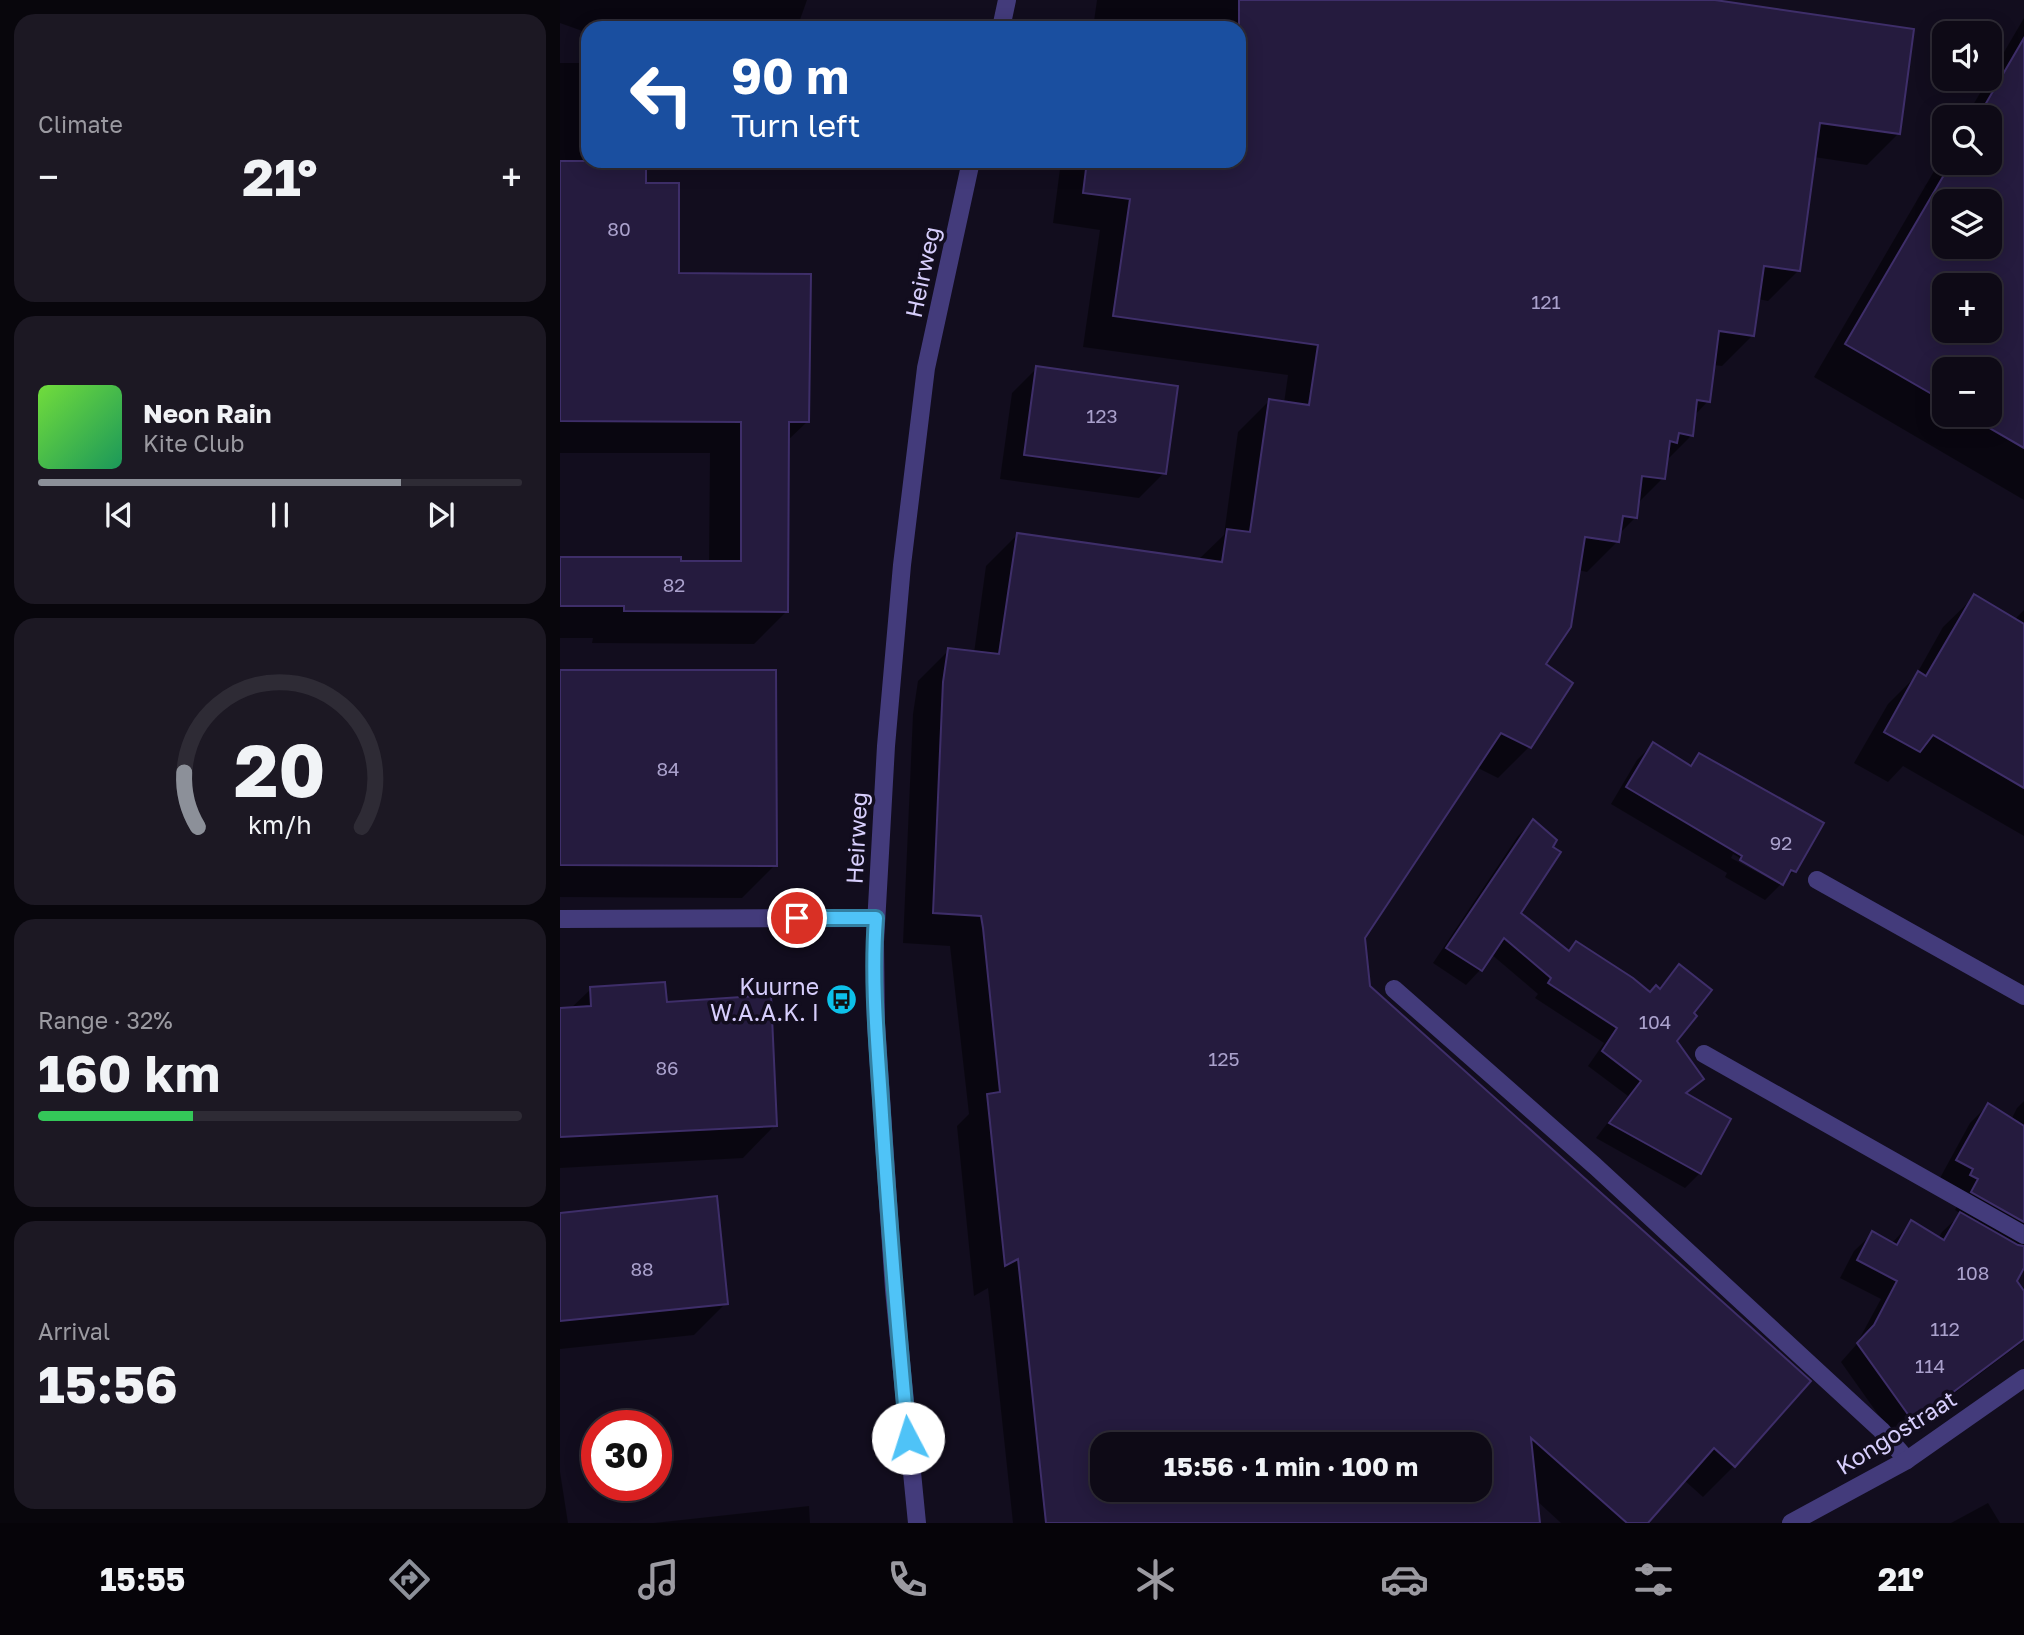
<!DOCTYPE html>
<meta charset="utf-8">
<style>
:root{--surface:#0e0a16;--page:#1c1823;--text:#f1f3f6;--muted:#9b9aa1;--line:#2e2b35;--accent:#8c9099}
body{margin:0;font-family:"Golos Text",sans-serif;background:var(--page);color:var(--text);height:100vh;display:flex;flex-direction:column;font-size:26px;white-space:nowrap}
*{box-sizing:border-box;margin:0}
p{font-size:23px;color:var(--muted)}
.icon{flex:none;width:38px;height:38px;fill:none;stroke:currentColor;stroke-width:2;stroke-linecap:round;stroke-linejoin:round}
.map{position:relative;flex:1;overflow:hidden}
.side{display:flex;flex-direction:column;gap:14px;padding:14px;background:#08060c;width:560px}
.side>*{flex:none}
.hud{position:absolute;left:21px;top:21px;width:665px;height:147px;border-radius:21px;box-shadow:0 4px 18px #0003,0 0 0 2px var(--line);background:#1a4fa0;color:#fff;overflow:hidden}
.controls{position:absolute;left:1372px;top:21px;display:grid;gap:14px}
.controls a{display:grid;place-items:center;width:70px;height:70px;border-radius:14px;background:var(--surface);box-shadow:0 4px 18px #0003,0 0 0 2px var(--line);font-size:35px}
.speed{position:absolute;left:21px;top:1410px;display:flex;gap:14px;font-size:35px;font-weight:700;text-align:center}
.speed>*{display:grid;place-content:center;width:91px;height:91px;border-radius:50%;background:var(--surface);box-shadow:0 4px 18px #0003,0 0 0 2px var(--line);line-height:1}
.speed .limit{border:10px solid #d22;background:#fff;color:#111}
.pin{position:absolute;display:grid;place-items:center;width:60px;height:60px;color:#fff;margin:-30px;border:4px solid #fff;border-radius:50%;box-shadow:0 2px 7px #0007}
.me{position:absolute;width:77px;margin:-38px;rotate:355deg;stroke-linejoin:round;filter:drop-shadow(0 0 5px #0008)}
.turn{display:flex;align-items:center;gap:24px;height:147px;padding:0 35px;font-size:32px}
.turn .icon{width:91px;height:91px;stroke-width:2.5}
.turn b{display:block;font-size:49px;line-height:60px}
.big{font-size:52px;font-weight:700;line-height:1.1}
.side .card{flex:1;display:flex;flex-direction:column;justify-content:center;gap:10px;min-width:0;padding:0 24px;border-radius:21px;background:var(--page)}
.side .dial{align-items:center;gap:0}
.dial svg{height:182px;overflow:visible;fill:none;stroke:var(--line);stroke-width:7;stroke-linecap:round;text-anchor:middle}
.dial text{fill:var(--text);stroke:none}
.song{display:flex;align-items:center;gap:21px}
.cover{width:84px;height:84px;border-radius:10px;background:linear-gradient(135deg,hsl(100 70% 55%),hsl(150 70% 35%))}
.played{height:7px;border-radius:4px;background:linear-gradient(90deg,var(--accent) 75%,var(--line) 75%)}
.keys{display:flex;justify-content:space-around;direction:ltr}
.heat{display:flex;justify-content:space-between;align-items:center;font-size:38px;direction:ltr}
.charge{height:10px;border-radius:5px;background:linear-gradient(90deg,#34c759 32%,var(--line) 0)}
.trip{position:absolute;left:530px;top:1432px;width:402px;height:70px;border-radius:21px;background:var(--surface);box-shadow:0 4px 18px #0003,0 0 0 2px var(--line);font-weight:700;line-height:70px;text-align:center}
.dock{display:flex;height:112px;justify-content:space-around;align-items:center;background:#060409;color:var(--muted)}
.dock .icon{width:49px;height:49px}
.dock .selected{color:var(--accent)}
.dock b{font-size:32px;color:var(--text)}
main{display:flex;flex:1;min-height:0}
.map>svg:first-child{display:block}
.shadow{fill:#0007;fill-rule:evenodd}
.building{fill:#251b3e;stroke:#3e2e69;stroke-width:2;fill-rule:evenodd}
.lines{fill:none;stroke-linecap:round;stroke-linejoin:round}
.service{stroke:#433b7b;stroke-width:18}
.minor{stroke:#433b7b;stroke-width:18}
.route-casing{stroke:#337fa1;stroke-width:18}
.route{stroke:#4fc3f7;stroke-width:12}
.labels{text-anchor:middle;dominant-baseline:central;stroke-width:7;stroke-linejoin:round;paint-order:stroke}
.number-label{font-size:19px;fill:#aaa1cc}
.street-label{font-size:23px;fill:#d7cefc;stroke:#120d1e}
.poi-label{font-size:23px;fill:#d7cefc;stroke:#120d1e;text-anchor:end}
</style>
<main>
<section class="side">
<div class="card"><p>Climate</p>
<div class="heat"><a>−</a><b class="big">21°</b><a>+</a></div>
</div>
<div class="card">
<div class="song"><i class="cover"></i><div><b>Neon Rain</b><p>Kite Club</p></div></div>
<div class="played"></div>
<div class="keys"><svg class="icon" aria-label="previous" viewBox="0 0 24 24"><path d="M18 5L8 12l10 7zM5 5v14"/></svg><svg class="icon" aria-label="pause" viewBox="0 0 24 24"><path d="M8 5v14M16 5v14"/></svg><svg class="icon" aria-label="next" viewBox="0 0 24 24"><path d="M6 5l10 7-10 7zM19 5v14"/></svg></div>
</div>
<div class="card dial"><svg viewBox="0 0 100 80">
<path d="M14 69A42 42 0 1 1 86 69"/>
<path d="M14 69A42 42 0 0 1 8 45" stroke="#8c9099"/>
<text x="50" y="56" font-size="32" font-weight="700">20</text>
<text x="50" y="72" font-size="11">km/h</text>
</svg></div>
<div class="card"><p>Range · 32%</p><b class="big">160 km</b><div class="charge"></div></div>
<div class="card"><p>Arrival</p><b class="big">15:56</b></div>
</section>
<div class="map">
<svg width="1464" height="1523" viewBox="0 0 1464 1523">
<rect width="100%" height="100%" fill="#120d1e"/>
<!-- shadow -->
<g class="shadow">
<polygon points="0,0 247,0 237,28 28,28 28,33 0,23"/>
<path d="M537,0h605l196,134 -31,31 -53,-8 -15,113 -31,31 -10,-2 -5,36 -31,31 -9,-1 -5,36 -14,15 -2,19 -26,26 -3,17 -26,26 -1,13 -18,18v6l-31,31 -9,-2 -34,94 27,19 -42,64 -31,31 -22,-11 -113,171 5,49 441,394 -75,85 -31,31 -19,-17 -38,43h-85l-25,-23 2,23h-525l-25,-235 -14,8 -17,-170 12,-12 -19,-168 -47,-3 10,-229 5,-33 31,-31 25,3 12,-87 31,-31 181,25 26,-25 14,-103 31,-31 15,2 4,-28 -205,-28 17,-117 -47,-7 8,-62h178v-133h-146zM542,1444h378v45h-378z"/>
<path d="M1464,18v482l-210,-123 130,-223v9h46v-46h-24zM1384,201h46v46h-46zM1384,285h46v46h-46zM1384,369h46v46h-46z"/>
<polygon points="0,63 28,63 28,161 85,161 85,185 117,275 248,421 227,441 227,611 194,644 32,643 33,638 0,638 0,559 149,563 150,453 0,453"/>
<polygon points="477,368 604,473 579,498 440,479 452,393"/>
<polygon points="1414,597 1454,620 1464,610 1464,836 1343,766 1328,782 1294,763 1328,704 1355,677 1383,627"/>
<polygon points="0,672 215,865 182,898 0,897"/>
<path d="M1093,744l35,22 11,-11 95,116 -29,29 -40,-23 2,-4 -116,-69 26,-44zM1173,854l49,28 -3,2 -48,-26z"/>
<polygon points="973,821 958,913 1008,952 1016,943 1089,994 1098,990 1120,967 1115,1041 1141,1078 1126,1094 1140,1173 1125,1188 1036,1138 1068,1096 1028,1066 1044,1043 975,998 978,994 931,954 920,970 906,985 873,963 958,836"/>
<polygon points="31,989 106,1004 215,1125 183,1158 0,1168 0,1010 10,1009"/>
<polygon points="1464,1101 1464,1264 1455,1281 1464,1294 1464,1341 1348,1428 1334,1437 1281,1362 1296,1345 1321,1299 1280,1278 1294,1251 1312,1234 1331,1244 1351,1223 1378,1239 1382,1232 1401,1214 1395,1210 1402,1197 1380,1178 1410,1123 1428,1105 1449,1119 1452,1118 1457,1108"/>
<polygon points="0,1215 166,1303 134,1335 0,1349"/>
<polygon points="0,1472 8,1523 0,1523"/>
<polygon points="1428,1503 1440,1523 1391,1523"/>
<polygon points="249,1506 250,1523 94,1523"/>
</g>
<!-- building -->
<g class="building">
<path d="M679,0h476l199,29 -14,105 -80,-11 -20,148 -36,-5 -10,70 -35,-5 -9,71 -13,-2 -4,36 -14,-3 -2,10 -7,-2 -5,38 -23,-3 -5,42 -14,-2 -4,26 -34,-5 -14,90 -25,37 27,19 -42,65 -30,-15 -136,205 5,48 441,395 -76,86 -21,-19 -66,75h-21l-96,-85 9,85h-494l-28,-264 -13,7 -18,-172 13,-2 -17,-164 -2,-12 -48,-3 10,-231 5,-34 51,6 18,-121 205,29 5,-33 23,3 19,-133 40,6 9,-60 -205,-29 17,-117 -47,-6 4,-32h152zM542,1444h378v45h-378z"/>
<path d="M1464,38v410l-57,-33h23v-46h-46v32l-99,-57 106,-181h39v-46h-12zM1384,201h46v46h-46zM1384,285h46v46h-46z"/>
<polygon points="0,161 86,161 86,183 119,183 119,273 251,274 249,422 229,422 228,612 64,611 64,606 0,606 0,557 121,557 121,561 181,561 181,422 0,421"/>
<polygon points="476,366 618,386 606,474 464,455"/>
<polygon points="1414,594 1464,624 1464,788 1373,735 1360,752 1324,732 1358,671 1366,676"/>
<polygon points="0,670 216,670 217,866 0,865"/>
<polygon points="1093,742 1131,766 1139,753 1264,823 1236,872 1231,870 1223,885 1180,860 1182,856 1066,787"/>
<polygon points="973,819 997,840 993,847 1001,852 961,913 1009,951 1016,941 1073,978 1090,992 1096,985 1100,989 1119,964 1152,990 1134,1013 1137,1016 1117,1041 1144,1079 1126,1093 1171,1119 1141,1174 1049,1123 1081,1081 1042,1051 1057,1028 988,983 991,978 944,938 922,971 886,948"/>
<polygon points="105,982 107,1002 211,995 217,1126 0,1137 0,1008 31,1006 30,987"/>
<polygon points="1428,1103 1464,1126 1464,1222 1411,1192 1418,1179 1410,1175 1413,1169 1396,1160"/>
<polygon points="157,1196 168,1304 0,1321 0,1213"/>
<polygon points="1400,1212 1458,1245 1464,1246 1464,1268 1457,1281 1464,1291 1464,1339 1368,1411 1352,1420 1297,1343 1314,1325 1337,1281 1297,1260 1312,1231 1337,1245 1351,1220 1384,1240"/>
</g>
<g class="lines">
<!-- service -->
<g class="service">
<polyline points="1257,880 1464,996"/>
<polyline points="0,919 316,918"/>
<polyline points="834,989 1035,1166 1321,1430 1347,1460"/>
<polyline points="1144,1054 1464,1235"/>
</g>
<!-- minor -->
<g class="minor">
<polyline points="441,28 447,0"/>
<polyline points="357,1523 334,1290 316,1023 315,942 326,746 342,565 366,368 411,161"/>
<polyline points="1231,1523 1347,1460 1464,1378"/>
</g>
</g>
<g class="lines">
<defs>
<path id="route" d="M237,918h79c-5,65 2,132 6,197 7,108 16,215 26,323"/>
</defs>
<!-- route casing -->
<use href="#route" class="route-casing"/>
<!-- route -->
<use href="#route" class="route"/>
</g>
<!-- icons -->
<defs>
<symbol id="bus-disc" viewBox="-11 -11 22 22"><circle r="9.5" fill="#0dc1e9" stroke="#120d1e"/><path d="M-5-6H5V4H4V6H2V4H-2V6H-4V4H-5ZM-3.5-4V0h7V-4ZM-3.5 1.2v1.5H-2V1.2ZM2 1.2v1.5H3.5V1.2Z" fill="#111"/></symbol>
</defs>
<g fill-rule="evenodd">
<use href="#bus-disc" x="264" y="982" width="35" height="35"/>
</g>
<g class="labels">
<!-- number labels -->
<g class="number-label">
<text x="59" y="228">80</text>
<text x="986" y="301">121</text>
<text x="542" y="415">123</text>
<text x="114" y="584">82</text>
<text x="108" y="768">84</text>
<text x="1221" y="842">92</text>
<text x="1095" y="1021">104</text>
<text x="664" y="1058">125</text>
<text x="107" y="1067">86</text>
<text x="82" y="1268">88</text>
<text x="1413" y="1272">108</text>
<text x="1385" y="1328">112</text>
<text x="1370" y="1365">114</text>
</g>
<!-- street labels -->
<g class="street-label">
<text transform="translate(362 272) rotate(-78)">Heirweg</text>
<text transform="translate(296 838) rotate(-87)">Heirweg</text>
<text transform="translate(1336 1432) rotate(-32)">Kongostraat</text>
</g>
<!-- poi labels -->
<g class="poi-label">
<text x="259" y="986">Kuurne<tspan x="259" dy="26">W.A.A.K. I</tspan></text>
</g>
</g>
</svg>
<div class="controls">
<a><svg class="icon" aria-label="sound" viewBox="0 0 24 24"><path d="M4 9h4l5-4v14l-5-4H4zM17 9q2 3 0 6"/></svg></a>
<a><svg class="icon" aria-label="search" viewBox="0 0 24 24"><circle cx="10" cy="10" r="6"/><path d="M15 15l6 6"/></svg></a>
<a><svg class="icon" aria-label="layers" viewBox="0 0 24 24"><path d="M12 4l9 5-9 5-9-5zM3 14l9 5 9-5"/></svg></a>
<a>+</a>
<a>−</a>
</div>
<div class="speed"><div class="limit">30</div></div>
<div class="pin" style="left:237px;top:918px;background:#d93025"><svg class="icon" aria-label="arrive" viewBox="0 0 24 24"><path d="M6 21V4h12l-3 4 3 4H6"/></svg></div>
<svg class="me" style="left:348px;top:1438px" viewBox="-20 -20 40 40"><circle r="19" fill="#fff"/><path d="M0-13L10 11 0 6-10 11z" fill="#4fc3f7"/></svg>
<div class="trip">15:56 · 1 min · 100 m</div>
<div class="hud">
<div class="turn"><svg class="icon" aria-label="left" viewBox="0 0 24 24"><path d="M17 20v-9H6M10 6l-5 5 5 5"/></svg><div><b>90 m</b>Turn left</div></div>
</div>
</div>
</main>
<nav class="dock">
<b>15:55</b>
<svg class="icon selected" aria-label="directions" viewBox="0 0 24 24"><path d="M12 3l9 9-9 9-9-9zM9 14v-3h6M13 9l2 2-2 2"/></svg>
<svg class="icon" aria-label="music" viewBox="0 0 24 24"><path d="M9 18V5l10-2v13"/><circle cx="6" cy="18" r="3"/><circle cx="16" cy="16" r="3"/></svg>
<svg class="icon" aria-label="phone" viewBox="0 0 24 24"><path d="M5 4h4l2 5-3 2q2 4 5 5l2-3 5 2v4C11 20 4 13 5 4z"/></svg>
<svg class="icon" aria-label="climate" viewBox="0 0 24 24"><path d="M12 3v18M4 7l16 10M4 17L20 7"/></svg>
<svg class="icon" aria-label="car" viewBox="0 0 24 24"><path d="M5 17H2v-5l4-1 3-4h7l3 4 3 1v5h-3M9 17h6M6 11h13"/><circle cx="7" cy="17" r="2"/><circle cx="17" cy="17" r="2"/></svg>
<svg class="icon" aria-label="filters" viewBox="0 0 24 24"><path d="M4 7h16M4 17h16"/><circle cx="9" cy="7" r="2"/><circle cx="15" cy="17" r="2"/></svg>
<b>21°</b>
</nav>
